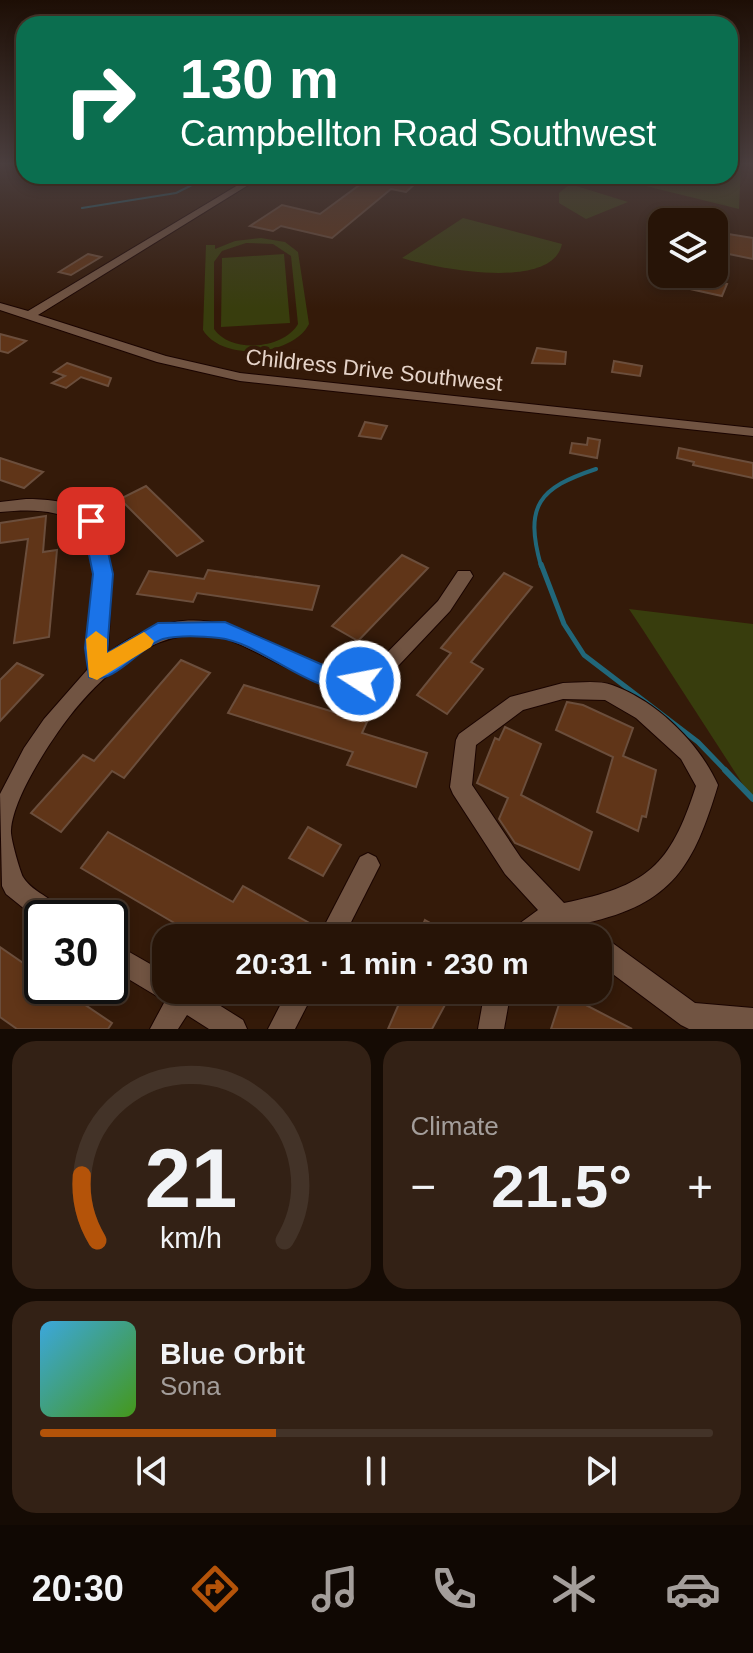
<!DOCTYPE html>
<meta charset="utf-8">
<style>
:root{--surface:#271407;--page:#332115;--text:#f1f3f6;--muted:#a49e9b;--line:#433328;--accent:#b45309}
body{margin:0;font-family:Helvetica,sans-serif;background:var(--page);color:var(--text);height:100vh;display:flex;flex-direction:column;font-size:30px;white-space:nowrap}
*{box-sizing:border-box;margin:0}
p{font-size:26px;color:var(--muted)}
.icon{flex:none;width:44px;height:44px;fill:none;stroke:currentColor;stroke-width:2;stroke-linecap:round;stroke-linejoin:round}
.map{position:relative;height:1029px;overflow:hidden}
.drawer{display:flex;flex-direction:column;gap:12px;padding:12px;background:#150b04;flex:1}
.drawer>*{flex:none}
.hud{position:absolute;left:16px;top:16px;width:722px;height:168px;border-radius:24px;box-shadow:0 4px 12px #0003,0 0 0 2px var(--line);background:#0b6e4f;color:#fff;overflow:hidden}
.buttons{position:absolute;left:648px;top:208px;display:grid;gap:16px}
.buttons a{display:grid;place-items:center;width:80px;height:80px;border-radius:16px;background:var(--surface);box-shadow:0 4px 12px #0003,0 0 0 2px var(--line);font-size:40px}
.speed{position:absolute;left:24px;top:900px;display:flex;gap:16px;font-size:40px;font-weight:700;text-align:center}
.speed>*{display:grid;place-content:center;width:104px;height:104px;border-radius:50%;background:var(--surface);box-shadow:0 4px 12px #0003,0 0 0 2px var(--line);line-height:1}
.speed .limit{border:4px solid #111;border-radius:12px;background:#fff;color:#111}
.pin{position:absolute;display:grid;place-items:center;width:68px;height:68px;color:#fff;margin:-34px;border-radius:16px;box-shadow:0 4px 12px #0006}
.me{position:absolute;width:88px;margin:-44px;rotate:281deg;stroke-linejoin:round;filter:drop-shadow(0 0 6px #0008)}
.turn{display:flex;align-items:center;gap:28px;height:168px;padding:0 32px;font-size:36px}
.turn .icon{width:104px;height:104px;stroke-width:2.5}
.turn b{display:block;font-size:56px;line-height:68px}
.big{font-size:60px;font-weight:600;line-height:1.1}
.drawer .tile{flex:1;display:flex;flex-direction:column;justify-content:center;gap:12px;min-width:0;padding:0 28px;border-radius:24px;background:var(--page)}
.drawer .dial{align-items:center;gap:0}
.dial svg{height:208px;overflow:visible;fill:none;stroke:var(--line);stroke-width:7;stroke-linecap:round;text-anchor:middle}
.dial text{fill:var(--text);stroke:none}
.song{display:flex;align-items:center;gap:24px}
.cover{width:96px;height:96px;border-radius:12px;background:linear-gradient(135deg,hsl(200 70% 55%),hsl(100 70% 35%))}
.played{height:8px;border-radius:4px;background:linear-gradient(90deg,var(--accent) 35%,var(--line) 35%)}
.keys{display:flex;justify-content:space-around;direction:ltr}
.heat{display:flex;justify-content:space-between;align-items:center;font-size:44px;direction:ltr}
.drawer .tiles{flex:1;display:grid;gap:12px;grid-template-columns:1fr 1fr}
.tile:last-child{grid-column:span 2}
.trip{position:absolute;left:152px;top:924px;width:460px;height:80px;border-radius:24px;background:var(--surface);box-shadow:0 4px 12px #0003,0 0 0 2px var(--line);font-weight:600;line-height:80px;text-align:center}
.menu{display:flex;height:128px;justify-content:space-around;align-items:center;background:#100803;color:var(--muted)}
.menu .icon{width:56px;height:56px}
.menu .on{color:var(--accent)}
.menu b{font-size:36px;color:var(--text)}
.map>svg:first-child{display:block}
.green{fill:#383d0d;fill-rule:evenodd}
.lines{fill:none;stroke-linecap:round;stroke-linejoin:round}
.stream-far3{stroke:#21677a;stroke-width:2}
.stream-far2{stroke:#21677a;stroke-width:4}
.stream-far1{stroke:#21677a;stroke-width:5}
.stream{stroke:#21677a;stroke-width:6}
.building{fill:#603518;stroke:#6b4e3c;stroke-width:2}
.minor-casing{stroke:#1a0400;stroke-width:2}
.minor{fill:#715442;fill-rule:evenodd}
.route{fill:#1a73e8;stroke:#114b97;stroke-width:2}
.slow{fill:#f59e0b}
.labels{text-anchor:middle;dominant-baseline:central;stroke-width:8;stroke-linejoin:round;paint-order:stroke}
.street-label{font-size:22px;fill:#e6d4c9;stroke:#341a09}
</style>
<div class="map">
<svg width="753" height="1029" viewBox="0 0 753 1029">
<rect width="100%" height="100%" fill="#341a09"/>
<!-- green -->
<g class="green">
<polygon points="730,165 741,165 739,209 605,176 730,176"/>
<polygon points="570,184 628,202 586,219 559,203 559,193"/>
<path d="M463,218l99,26c-10,48 -128,24 -160,14z"/>
<path d="M261,238l24,4 13,10 11,72c-16,32 -87,38 -106,6l3,-85h9v4l20,-8zM246,243l27,1 18,12 7,68c-14,25 -67,30 -84,5v-67l8,-11z"/>
<polygon points="284,254 290,323 221,327 222,258"/>
<polygon points="629,609 753,624 753,800 643,630"/>
</g>
<g class="lines">
<!-- stream-far3 -->
<polyline class="stream-far3" points="82,208 176,193 210,176"/>
<!-- stream-far2 -->
<path class="stream-far2" d="M541,566c-17,-61 -2,-78 55,-97"/>
<!-- stream-far1 -->
<polyline class="stream-far1" points="541,564 564,624 584,655 698,742 727,772"/>
<!-- stream -->
<polyline class="stream" points="725,770 753,799"/>
</g>
<!-- building -->
<g class="building">
<polygon points="349,176 424,176 406,192 391,189 332,238 281,226 273,231 250,226 282,205 320,214 362,183 349,181"/>
<polygon points="714,219 728,221 722,233 753,238 753,259 714,251"/>
<polygon points="88,254 101,257 71,275 59,272"/>
<polygon points="668,274 681,274 727,284 722,296 663,283"/>
<polygon points="0,334 26,341 8,353 0,351"/>
<polygon points="537,348 566,352 565,364 532,363"/>
<polygon points="614,361 642,366 640,376 612,372"/>
<polygon points="67,363 111,378 108,386 81,377 66,388 52,383 65,376 54,372"/>
<polygon points="365,422 387,426 381,439 359,436"/>
<polygon points="588,438 600,440 597,458 570,453 572,443 587,445"/>
<polygon points="679,448 753,463 753,478 693,465 694,462 677,458"/>
<polygon points="0,458 43,472 24,488 0,480"/>
<polygon points="146,486 203,541 177,556 120,499"/>
<polygon points="46,516 43,552 57,550 49,637 14,643 28,539 0,543 0,523"/>
<polygon points="402,555 428,568 358,641 332,626"/>
<polygon points="208,570 319,586 312,610 197,593 193,602 137,594 149,571 204,579"/>
<polygon points="504,573 532,587 471,662 483,669 447,714 417,695 451,653 441,648"/>
<polygon points="181,660 210,673 124,778 112,771 61,832 31,813 83,755 94,761"/>
<polygon points="17,663 43,675 0,721 0,680"/>
<polygon points="244,685 367,722 362,733 427,753 416,787 347,765 353,752 228,713"/>
<polygon points="567,702 583,705 633,728 623,756 656,770 646,817 642,816 638,831 597,812 613,757 556,730"/>
<polygon points="505,727 541,744 521,795 592,832 579,870 515,843 499,819 508,798 477,783 495,738 499,740"/>
<polygon points="308,827 341,845 323,876 289,858"/>
<polygon points="108,832 233,902 243,886 311,924 304,938 237,938 218,927 211,938 200,938 81,868"/>
<polygon points="425,920 457,938 417,938"/>
<polygon points="0,947 42,976 42,986 57,986 112,1023 108,1029 17,1029 0,1017"/>
<polygon points="394,990 453,990 432,1029 388,1029 398,1006 389,1000"/>
<polygon points="562,995 582,1003 632,1029 551,1029"/>
</g>
<g class="lines">
<defs>
<g id="minor">
<polygon points="253,176 263,176 38,315 166,356 240,373 753,428 753,436 240,381 157,362 0,310 0,303 28,311"/>
<path d="M26,499c23,0 57,3 73,22l13,53 -4,79c57,-43 106,-41 168,-8 30,15 58,31 94,25l68,-69 20,-30h12l3,5 -23,35 -68,72c-52,18 -97,-19 -143,-39 -68,-31 -130,22 -170,73 -20,26 -56,81 -58,113 -1,7 9,41 12,47 10,17 36,22 44,41h-25v5l-36,-29 -4,-8 -2,-92 24,-46 20,-29 43,-49 7,-96 -10,-50c-29,-15 -53,-15 -84,-12v-10z"/>
<path d="M563,683c15,0 35,-3 49,2 45,16 87,58 106,100 -24,80 -45,119 -132,138l11,13 10,3 88,64 58,5v21h-64l-8,-4 -83,-62v-25h-32l-10,-9 -15,9h-32l3,-9 26,-19 -33,-36 -52,-80 -3,-7 6,-47 3,-6 51,-37zM563,699l42,1 31,18 45,41 15,27c-26,81 -49,100 -132,117l-43,-45 -49,-73 4,-40 47,-35z"/>
<polygon points="368,853 376,857 380,865 343,938 318,938 360,857"/>
<polygon points="110,941 166,973 166,990 195,990 243,1020 247,1029 209,1029 187,1015 178,1029 150,1029 165,1001 110,968"/>
<polygon points="288,990 315,990 295,1029 268,1029"/>
<polygon points="485,990 511,990 504,1029 478,1029"/>
</g>
</defs>
<!-- minor casing -->
<use href="#minor" class="minor-casing"/>
<!-- minor -->
<use href="#minor" class="minor"/>
</g>
<!-- sky -->
<linearGradient id="sky" x2="0" y2="1"><stop stop-color="#1d0e05"/><stop offset="0.53" stop-color="#4a3e3e"/><stop offset="1" stop-color="#4a3e3e" stop-opacity="0"/></linearGradient>
<rect width="753" height="309" fill="url(#sky)"/>
<!-- route -->
<path class="route" d="M91,514l10,7 12,53 -6,79 51,-30 67,-1 107,47 36,6 3,6 -3,7c-49,16 -103,-45 -149,-50 -17,-2 -40,-3 -56,1 -23,7 -49,47 -74,38l-4,-29 8,-74 -11,-53z"/>
<!-- slow -->
<polygon class="slow" points="96,631 107,639 107,653 144,632 154,641 151,647 97,680 89,677 86,639"/>
<g class="labels">
<!-- street labels -->
<g class="street-label">
<text transform="translate(374 370) rotate(6)">Childress Drive Southwest</text>
</g>
</g>
</svg>
<div class="buttons">
<a><svg class="icon" aria-label="layers" viewBox="0 0 24 24"><path d="M12 4l9 5-9 5-9-5zM3 14l9 5 9-5"/></svg></a>
</div>
<div class="speed"><div class="limit">30</div></div>
<div class="pin" style="left:91px;top:521px;background:#d93025"><svg class="icon" aria-label="arrive" viewBox="0 0 24 24"><path d="M6 21V4h12l-3 4 3 4H6"/></svg></div>
<svg class="me" style="left:360px;top:681px" viewBox="-20 -20 40 40"><circle r="17" fill="#1a73e8" stroke="#fff" stroke-width="3"/><path d="M0-11L8 9 0 5-8 9z" fill="#fff"/></svg>
<div class="trip">20:31 · 1 min · 230 m</div>
<div class="hud">
<div class="turn"><svg class="icon" aria-label="right" viewBox="0 0 24 24"><path d="M7 20v-9h11M14 6l5 5-5 5"/></svg><div><b>130 m</b>Campbellton Road Southwest</div></div>
</div>
</div>
<section class="drawer">
<div class="tiles">
<div class="tile dial"><svg viewBox="0 0 100 80">
<path d="M14 69A42 42 0 1 1 86 69"/>
<path d="M14 69A42 42 0 0 1 8 44" stroke="#b45309"/>
<text x="50" y="56" font-size="32" font-weight="700">21</text>
<text x="50" y="72" font-size="11">km/h</text>
</svg></div>
<div class="tile"><p>Climate</p>
<div class="heat"><a>−</a><b class="big">21.5°</b><a>+</a></div>
</div>
<div class="tile">
<div class="song"><i class="cover"></i><div><b>Blue Orbit</b><p>Sona</p></div></div>
<div class="played"></div>
<div class="keys"><svg class="icon" aria-label="previous" viewBox="0 0 24 24"><path d="M18 5L8 12l10 7zM5 5v14"/></svg><svg class="icon" aria-label="pause" viewBox="0 0 24 24"><path d="M8 5v14M16 5v14"/></svg><svg class="icon" aria-label="next" viewBox="0 0 24 24"><path d="M6 5l10 7-10 7zM19 5v14"/></svg></div>
</div>
</div>
</section>
<nav class="menu">
<b>20:30</b>
<svg class="icon on" aria-label="directions" viewBox="0 0 24 24"><path d="M12 3l9 9-9 9-9-9zM9 14v-3h6M13 9l2 2-2 2"/></svg>
<svg class="icon" aria-label="music" viewBox="0 0 24 24"><path d="M9 18V5l10-2v13"/><circle cx="6" cy="18" r="3"/><circle cx="16" cy="16" r="3"/></svg>
<svg class="icon" aria-label="phone" viewBox="0 0 24 24"><path d="M5 4h4l2 5-3 2q2 4 5 5l2-3 5 2v4C11 20 4 13 5 4z"/></svg>
<svg class="icon" aria-label="climate" viewBox="0 0 24 24"><path d="M12 3v18M4 7l16 10M4 17L20 7"/></svg>
<svg class="icon" aria-label="car" viewBox="0 0 24 24"><path d="M5 17H2v-5l4-1 3-4h7l3 4 3 1v5h-3M9 17h6M6 11h13"/><circle cx="7" cy="17" r="2"/><circle cx="17" cy="17" r="2"/></svg>
</nav>
